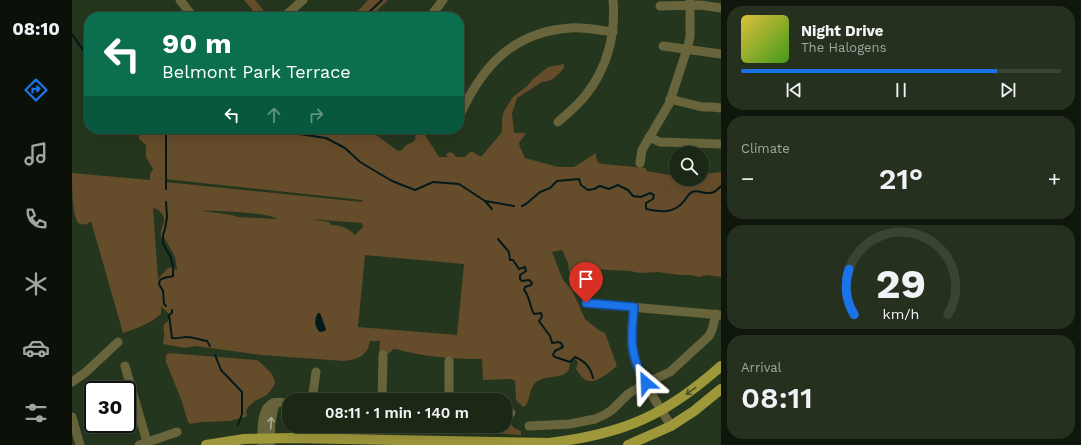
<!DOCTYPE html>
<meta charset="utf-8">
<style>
:root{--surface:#1c2816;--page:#25301f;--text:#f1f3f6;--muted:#a0a6a1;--line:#3a4435;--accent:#1a73e8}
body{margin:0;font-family:"Work Sans",sans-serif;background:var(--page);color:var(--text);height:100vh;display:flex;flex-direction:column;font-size:15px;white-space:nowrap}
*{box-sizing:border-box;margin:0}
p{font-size:13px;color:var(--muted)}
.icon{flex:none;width:22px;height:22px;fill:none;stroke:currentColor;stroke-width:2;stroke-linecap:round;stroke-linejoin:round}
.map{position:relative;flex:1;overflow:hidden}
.panel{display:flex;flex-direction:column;gap:6px;padding:6px;background:#0f160c;width:360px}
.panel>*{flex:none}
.top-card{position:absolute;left:12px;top:12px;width:380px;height:122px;border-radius:16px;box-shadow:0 4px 16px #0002,0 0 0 1px var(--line);background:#0b6e4f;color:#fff;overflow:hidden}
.tools{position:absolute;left:597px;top:146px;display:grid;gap:8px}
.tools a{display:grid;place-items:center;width:40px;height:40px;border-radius:50%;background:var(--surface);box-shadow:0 4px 16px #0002,0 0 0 1px var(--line);font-size:20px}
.speed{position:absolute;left:12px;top:381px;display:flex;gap:8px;font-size:20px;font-weight:700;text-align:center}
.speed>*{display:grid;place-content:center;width:52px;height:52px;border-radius:50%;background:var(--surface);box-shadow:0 4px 16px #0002,0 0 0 1px var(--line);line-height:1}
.speed .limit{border:2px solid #111;border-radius:6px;background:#fff;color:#111}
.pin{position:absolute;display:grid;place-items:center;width:34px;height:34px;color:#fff;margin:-41px -17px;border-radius:50% 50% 50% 0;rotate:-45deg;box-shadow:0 0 4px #0007}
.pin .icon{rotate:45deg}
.me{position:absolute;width:44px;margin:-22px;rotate:334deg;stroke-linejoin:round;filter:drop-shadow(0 0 3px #0008)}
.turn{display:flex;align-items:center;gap:14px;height:84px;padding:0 12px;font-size:18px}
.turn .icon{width:52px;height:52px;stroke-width:2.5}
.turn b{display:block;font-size:28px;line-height:34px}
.lanes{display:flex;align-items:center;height:38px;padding:0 12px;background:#0003;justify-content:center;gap:20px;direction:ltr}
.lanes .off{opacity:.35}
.big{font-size:30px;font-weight:600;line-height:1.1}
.panel .tile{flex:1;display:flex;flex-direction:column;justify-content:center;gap:6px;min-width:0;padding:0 14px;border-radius:16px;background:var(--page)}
.panel .dial{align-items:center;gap:0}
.dial svg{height:104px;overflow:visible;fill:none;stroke:var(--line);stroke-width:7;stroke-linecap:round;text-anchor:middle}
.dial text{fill:var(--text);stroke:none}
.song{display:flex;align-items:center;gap:12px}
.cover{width:48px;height:48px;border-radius:6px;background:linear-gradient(135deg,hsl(50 70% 55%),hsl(100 70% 35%))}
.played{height:4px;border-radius:2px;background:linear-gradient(90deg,var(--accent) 80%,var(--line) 80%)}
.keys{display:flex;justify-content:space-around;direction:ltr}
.heat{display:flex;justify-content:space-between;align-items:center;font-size:22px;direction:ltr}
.trip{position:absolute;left:210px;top:393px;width:230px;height:40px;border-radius:16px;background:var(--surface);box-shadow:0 4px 16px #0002,0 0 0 1px var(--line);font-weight:600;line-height:40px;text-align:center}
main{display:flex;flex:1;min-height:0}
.tab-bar{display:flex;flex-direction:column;width:72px;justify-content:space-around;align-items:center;background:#0b1009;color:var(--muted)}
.tab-bar .icon{width:28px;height:28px}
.tab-bar .selected{color:var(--accent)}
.tab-bar b{font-size:18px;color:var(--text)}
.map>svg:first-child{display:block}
.green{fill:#654c2b;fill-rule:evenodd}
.water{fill:#031a1b}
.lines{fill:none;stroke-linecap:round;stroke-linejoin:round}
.stream{stroke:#031a1b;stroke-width:2}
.minor{stroke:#68653c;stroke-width:9}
.major{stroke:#9f983b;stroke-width:10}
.oneway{stroke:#4a5222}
.oneway2{stroke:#a8ae96}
.route-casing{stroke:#114b97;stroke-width:10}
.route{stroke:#1a73e8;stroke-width:7}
</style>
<main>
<nav class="tab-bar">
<b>08:10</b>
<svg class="icon selected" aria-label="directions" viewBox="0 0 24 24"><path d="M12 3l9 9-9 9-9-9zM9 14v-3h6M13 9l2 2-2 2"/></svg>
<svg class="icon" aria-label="music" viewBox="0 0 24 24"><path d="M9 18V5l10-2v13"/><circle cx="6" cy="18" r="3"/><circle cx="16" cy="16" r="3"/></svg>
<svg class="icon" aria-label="phone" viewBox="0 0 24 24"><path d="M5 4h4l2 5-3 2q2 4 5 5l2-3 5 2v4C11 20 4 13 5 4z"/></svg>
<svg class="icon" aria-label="climate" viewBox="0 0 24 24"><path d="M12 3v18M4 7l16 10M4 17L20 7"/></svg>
<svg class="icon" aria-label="car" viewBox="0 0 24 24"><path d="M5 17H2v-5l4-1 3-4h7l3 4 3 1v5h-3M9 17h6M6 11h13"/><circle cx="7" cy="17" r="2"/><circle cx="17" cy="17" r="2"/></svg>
<svg class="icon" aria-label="filters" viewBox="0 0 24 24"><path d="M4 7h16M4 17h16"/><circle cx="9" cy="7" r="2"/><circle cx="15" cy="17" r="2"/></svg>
</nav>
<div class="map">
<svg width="649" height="445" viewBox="0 0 649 445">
<rect width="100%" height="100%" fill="#25361e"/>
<!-- green -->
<g class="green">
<polygon points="172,0 183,0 197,17 186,17"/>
<polygon points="296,0 316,0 298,17 280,17"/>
<path d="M492,64v4c-6,7 -12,14 -22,14l-25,16 -5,15 2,20h12l-7,10 1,4 5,11 33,9h16l22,-14c0,6 0,9 6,11l44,4v3l30,5v3h26v-5l19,-2v105l-14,-2 -8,2 -9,-2h-10l-22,-3 -18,1 -10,-2 -40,-2h-9l-5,3 1,5 -3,1 -5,-6 -1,-9 -6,-13 -10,2 11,28 9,10 13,29 15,12 5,2 12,33c-3,3 -7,5 -10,8 -15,10 -21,11 -31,-5l2,-7 -3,-3 -3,1 -3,7v3c-8,10 -24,4 -34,13 -7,7 -4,21 -12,24l-7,-7 -1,-19 -4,-2 -28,1 -1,-21c-29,0 -58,-2 -86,-10h-3c-4,6 -7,6 -14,4l1,-12h-10l-2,8 -6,7 -7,3 -11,2 -83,-6 -66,-9 -10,2 -22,-4c0,-3 1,-5 1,-8 1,-7 -4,-10 4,-15l2,-6 -9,-9v8c-11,10 -24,14 -38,19l-32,-112c-3,3 -6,4 -11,3 -8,-3 -8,-40 -8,-51l78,7v-6l3,-5 -7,-12v-12l-7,-6v-5l2,-5h227l30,22 4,-1 4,-5 7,-3 2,-2 1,-11 9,6 14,22h9l-2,-2 3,-3 4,1 3,4h9l5,-5h3l8,5 21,-25v-13l2,-8 9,-14 14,-11 5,-6 16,-13zM93,179l197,21v2l-197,-20zM81,208c4,1 6,2 8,5 8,8 -2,15 0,24h3l11,20 2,13 -6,-3 -4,2 -9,10zM130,211c11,-1 69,2 75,8l-39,-2 -6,-2zM237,219l53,4 1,4 -8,8c-6,-7 -15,-10 -24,-10l-2,-3zM293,255l99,9 -7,71 -99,-8z"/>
<polygon points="97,353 185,360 189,363 200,374 203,382 202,386 195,395 183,401 177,406 174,411 175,416 173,417 158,421 130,422 118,424 116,422 109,399 94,362 94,355"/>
<polygon points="433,422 438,422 442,428 449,431 449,435 386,431 381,430 379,426 433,426"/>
</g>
<!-- water -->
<path class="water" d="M246,313h2l6,16 -1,2 -5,1c-6,-5 -6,-13 -2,-19z"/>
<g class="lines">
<!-- stream -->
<g class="stream">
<polyline points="292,17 310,0"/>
<polyline points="0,34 13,53 17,55"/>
<polyline points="94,129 94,189"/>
<polyline points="193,129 254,138 273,148 288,162 320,181 343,190 361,182 387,184 413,201 442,206"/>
<polyline points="413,201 420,209"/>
<path d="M450,206l4,-2 14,-12 10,-4 7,-7 22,-2 2,6 7,5 6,-1 6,-3 9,3 9,-4 10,5 5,6 8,1 9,-4 4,2 -1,4 -7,4v6c15,3 28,5 38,-8 3,-3 4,-7 8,-9 7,-3 14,4 22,0 2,-1 5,-4 7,-6"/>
<path d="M426,239l11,13 1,8h3l6,9 6,-2 1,4 -6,4v4l2,2 7,-1 3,3 -1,2 -6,2 -1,3c6,6 5,16 10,24l7,-1 1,4 -3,4 11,15 2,7 6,-1 3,1 2,4 -8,4 -2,4 2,2 15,5 5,-5c10,4 16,11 18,21"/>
<path d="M94,306l-2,-2 -1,-13 -4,-7 1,-4c6,-4 8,-2 13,-4v-9l-2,-9 -8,-15v-8l2,-6 2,-12 -1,-15"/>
<path d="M100,310v3l-3,2 3,23c6,1 9,-1 14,-1 7,0 15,3 21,4l3,5"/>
<polyline points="143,355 149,370 170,392 170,414 166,425"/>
</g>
<!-- minor -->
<g class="minor">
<polyline points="108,0 121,17"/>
<polyline points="588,6 628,5 649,8"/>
<polyline points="212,17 231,0"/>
<polyline points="358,17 371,0"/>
<polyline points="591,46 649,54"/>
<polyline points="598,99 630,107 640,107 649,108"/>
<path d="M389,113c22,-48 53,-81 109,-85 14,-1 29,2 43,4"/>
<path d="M486,122c9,-8 19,-16 27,-26 22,-27 31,-61 28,-96"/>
<polyline points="577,137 588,142 649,144"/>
<polyline points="568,163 570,150 597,104 615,49 618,37 618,0"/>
<polyline points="514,303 649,315"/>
<path d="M562,307c-2,15 -4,31 -1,46 5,24 26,52 38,73"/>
<polyline points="53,366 75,442"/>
<polyline points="0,382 14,372 46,342"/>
<polyline points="240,400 244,372"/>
<polyline points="310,400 311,355"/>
<polyline points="377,400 377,361"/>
<polyline points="433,413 439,413"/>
<polyline points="0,417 8,445"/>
<polyline points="457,426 498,424 523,419 532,415 540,410 556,394 574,383 598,372 637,336 640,330 644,314"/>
<polyline points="67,445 105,432"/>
<path d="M190,445c0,-11 -2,-37 11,-42 5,-2 11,0 16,1"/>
<polyline points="198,445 199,422 203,403"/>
</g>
<!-- major -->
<g class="major">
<path d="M134,445l38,-6 48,-1 257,5c74,-9 116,-27 172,-77"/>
<polyline points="556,445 599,426 622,411 649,389"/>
</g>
</g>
<!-- one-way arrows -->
<defs><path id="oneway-shaft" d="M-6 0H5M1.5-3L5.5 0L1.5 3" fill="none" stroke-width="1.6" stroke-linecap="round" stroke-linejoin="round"/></defs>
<use class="oneway" href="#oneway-shaft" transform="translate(619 391) rotate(144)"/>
<use class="oneway2" href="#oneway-shaft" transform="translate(199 423) rotate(-87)"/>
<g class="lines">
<defs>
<path id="route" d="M514,303l48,4c-3,31 -5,48 12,76"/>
</defs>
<!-- route casing -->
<use href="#route" class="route-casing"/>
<!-- route -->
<use href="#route" class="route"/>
</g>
</svg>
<div class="tools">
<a><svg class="icon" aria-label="search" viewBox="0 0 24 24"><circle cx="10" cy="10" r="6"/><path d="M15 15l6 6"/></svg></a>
</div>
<div class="speed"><div class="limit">30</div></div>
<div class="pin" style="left:514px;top:303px;background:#d93025"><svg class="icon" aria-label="arrive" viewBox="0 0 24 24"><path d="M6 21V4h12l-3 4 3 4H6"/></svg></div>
<svg class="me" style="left:574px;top:383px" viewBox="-20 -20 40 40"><path d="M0-17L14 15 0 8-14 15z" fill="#1a73e8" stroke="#fff" stroke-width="4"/></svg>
<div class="trip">08:11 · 1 min · 140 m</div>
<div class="top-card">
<div class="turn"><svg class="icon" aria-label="left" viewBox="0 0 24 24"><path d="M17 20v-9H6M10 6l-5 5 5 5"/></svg><div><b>90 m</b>Belmont Park Terrace</div></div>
<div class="lanes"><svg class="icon" aria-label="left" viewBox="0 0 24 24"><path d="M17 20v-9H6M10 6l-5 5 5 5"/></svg><svg class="icon off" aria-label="ahead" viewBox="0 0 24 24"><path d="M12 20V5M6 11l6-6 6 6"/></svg><svg class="icon off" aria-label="right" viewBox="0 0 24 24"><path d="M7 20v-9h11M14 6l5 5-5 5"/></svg></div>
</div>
</div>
<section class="panel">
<div class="tile">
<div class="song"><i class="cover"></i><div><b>Night Drive</b><p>The Halogens</p></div></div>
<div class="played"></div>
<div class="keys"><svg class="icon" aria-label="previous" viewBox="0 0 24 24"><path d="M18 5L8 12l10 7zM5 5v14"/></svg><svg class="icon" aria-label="pause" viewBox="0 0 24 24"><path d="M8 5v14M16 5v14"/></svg><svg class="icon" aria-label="next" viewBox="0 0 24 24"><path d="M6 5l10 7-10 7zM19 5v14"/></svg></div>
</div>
<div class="tile"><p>Climate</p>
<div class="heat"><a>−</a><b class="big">21°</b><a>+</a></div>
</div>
<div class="tile dial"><svg viewBox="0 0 100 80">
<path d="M14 69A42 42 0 1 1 86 69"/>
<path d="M14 69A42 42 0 0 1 10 34" stroke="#1a73e8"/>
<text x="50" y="56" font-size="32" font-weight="700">29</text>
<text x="50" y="72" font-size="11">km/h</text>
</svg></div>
<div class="tile"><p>Arrival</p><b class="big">08:11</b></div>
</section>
</main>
